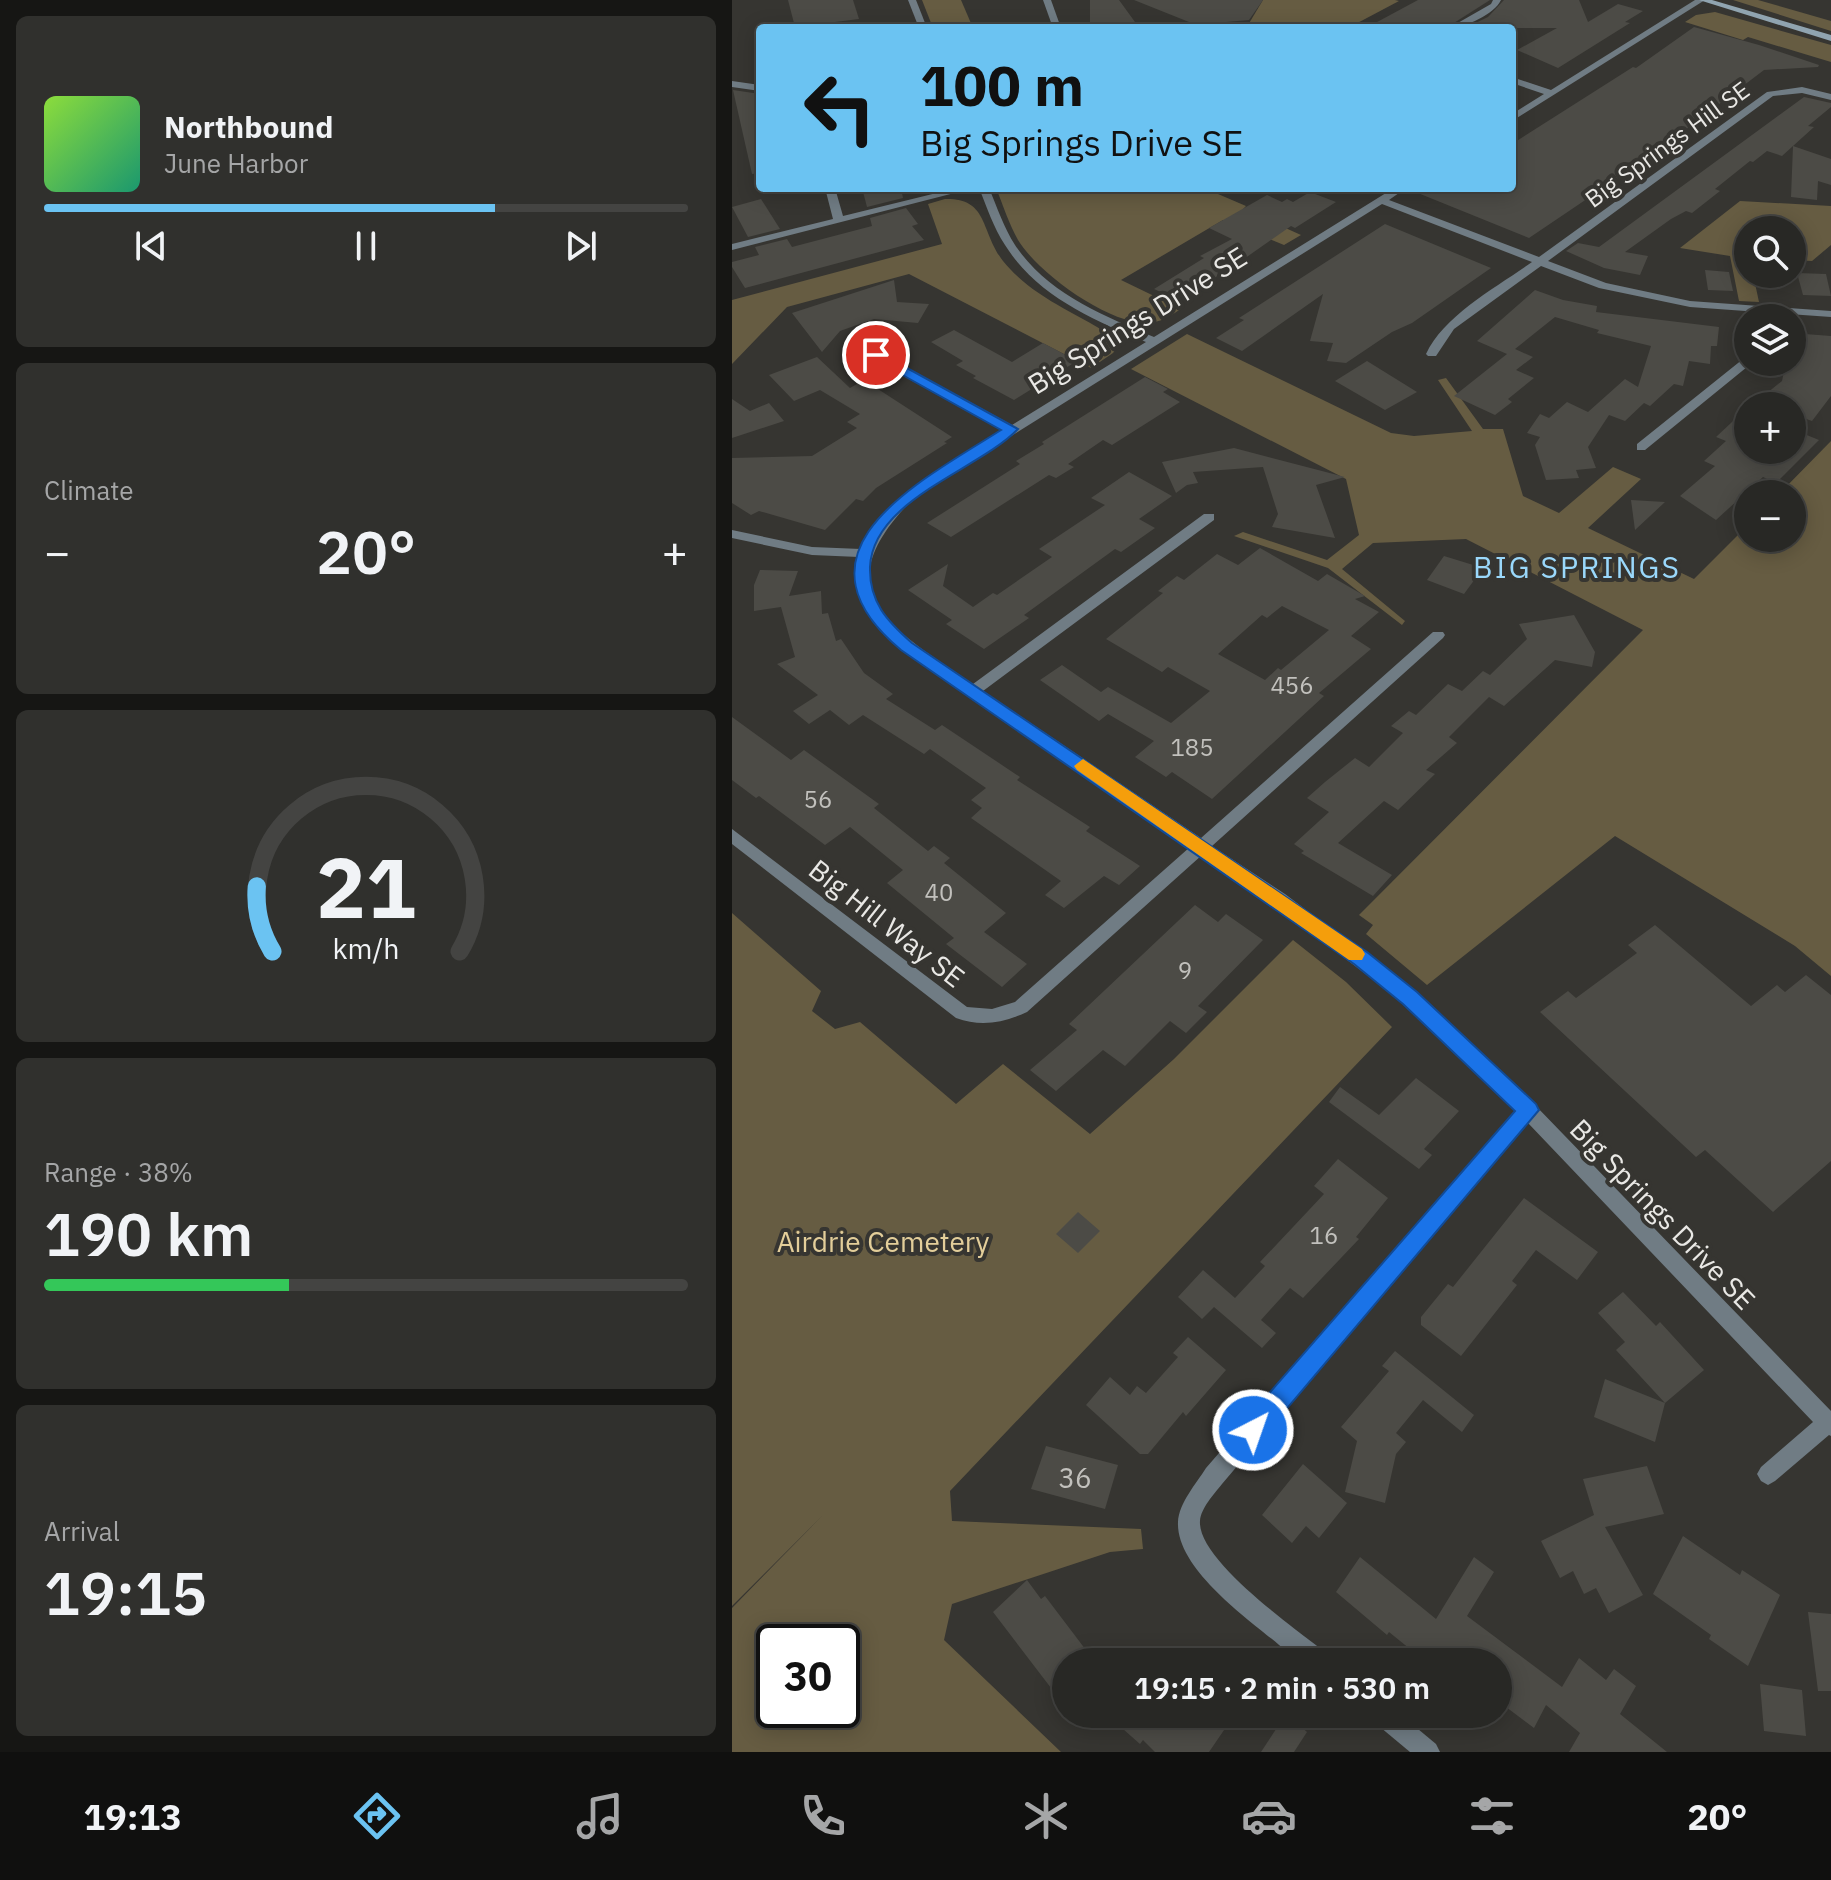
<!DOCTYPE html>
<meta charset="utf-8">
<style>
:root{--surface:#282825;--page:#30302d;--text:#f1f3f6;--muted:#a5a6a7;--line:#444442;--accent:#6bc3f2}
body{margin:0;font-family:"IBM Plex Sans",sans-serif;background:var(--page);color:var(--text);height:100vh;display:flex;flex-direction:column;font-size:30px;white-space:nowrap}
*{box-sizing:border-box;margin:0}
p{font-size:26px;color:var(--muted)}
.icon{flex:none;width:44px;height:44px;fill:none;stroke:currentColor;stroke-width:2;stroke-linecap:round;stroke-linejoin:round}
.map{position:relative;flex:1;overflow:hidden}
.drawer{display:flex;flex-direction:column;gap:16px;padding:16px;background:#161614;width:732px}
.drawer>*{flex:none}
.top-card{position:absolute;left:24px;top:24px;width:760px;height:168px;border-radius:8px;box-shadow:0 4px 20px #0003,0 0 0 2px var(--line);background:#6bc3f2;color:#111;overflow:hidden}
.fabs{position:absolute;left:1002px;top:216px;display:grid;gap:16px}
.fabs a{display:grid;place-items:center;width:72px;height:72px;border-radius:50%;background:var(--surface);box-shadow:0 4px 20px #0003,0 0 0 2px var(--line);font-size:40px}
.speed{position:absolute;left:24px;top:1624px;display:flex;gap:16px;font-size:40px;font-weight:700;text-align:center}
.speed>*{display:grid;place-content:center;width:104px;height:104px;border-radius:50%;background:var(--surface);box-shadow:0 4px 20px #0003,0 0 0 2px var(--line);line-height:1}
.speed .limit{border:4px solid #111;border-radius:12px;background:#fff;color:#111}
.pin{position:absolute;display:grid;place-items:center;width:68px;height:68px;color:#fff;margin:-34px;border:4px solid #fff;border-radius:50%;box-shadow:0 2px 8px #0007}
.me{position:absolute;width:88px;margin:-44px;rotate:41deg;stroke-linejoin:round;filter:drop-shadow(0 0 6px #0008)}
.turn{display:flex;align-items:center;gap:28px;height:168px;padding:0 32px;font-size:36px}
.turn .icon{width:104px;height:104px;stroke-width:2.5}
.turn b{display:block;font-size:56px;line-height:68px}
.big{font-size:60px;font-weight:600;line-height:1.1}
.drawer .card{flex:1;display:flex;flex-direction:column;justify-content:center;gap:12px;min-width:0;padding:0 28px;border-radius:12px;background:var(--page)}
.drawer .dial{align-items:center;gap:0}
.dial svg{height:208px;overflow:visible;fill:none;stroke:var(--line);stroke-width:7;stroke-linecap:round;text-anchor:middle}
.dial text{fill:var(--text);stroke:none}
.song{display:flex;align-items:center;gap:24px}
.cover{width:96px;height:96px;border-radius:12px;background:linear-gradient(135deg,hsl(90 70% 55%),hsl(160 70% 35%))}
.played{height:8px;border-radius:4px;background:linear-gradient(90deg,var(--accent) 70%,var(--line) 70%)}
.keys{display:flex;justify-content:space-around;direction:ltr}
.heat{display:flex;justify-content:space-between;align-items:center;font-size:44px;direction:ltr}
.charge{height:12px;border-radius:6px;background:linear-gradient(90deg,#34c759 38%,var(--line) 0)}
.trip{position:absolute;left:320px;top:1648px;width:460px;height:80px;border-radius:40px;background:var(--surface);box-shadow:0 4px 20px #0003,0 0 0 2px var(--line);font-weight:600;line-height:80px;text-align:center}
.tabs{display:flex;height:128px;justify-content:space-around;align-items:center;background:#10100f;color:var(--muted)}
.tabs .icon{width:56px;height:56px}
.tabs .selected{color:var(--accent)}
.tabs b{font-size:36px;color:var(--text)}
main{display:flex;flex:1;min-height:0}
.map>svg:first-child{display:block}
.green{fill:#665c42;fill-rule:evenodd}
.building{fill:#4c4b46;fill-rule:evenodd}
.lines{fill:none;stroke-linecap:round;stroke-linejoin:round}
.street{fill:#707c84;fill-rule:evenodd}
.secondary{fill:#90a4b0;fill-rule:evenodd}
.route{fill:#1a73e8;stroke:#114b97;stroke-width:2}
.slow{fill:#f59e0b}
.labels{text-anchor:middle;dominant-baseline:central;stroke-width:8;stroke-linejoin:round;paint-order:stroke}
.far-street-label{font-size:24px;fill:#e9e8e5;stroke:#363531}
.number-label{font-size:24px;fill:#c2c1bd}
.street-label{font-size:28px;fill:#e9e8e5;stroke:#363531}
.park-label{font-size:28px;fill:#e3ce9a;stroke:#363531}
.near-number-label{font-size:28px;fill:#c2c1bd}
.neighbourhood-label{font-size:30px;letter-spacing:2px;fill:#9ad8fb;stroke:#363531}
</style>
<main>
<section class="drawer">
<div class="card">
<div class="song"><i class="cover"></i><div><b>Northbound</b><p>June Harbor</p></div></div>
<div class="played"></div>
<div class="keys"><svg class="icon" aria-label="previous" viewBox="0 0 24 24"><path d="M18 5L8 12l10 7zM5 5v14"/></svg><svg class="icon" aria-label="pause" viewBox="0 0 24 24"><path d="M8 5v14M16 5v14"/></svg><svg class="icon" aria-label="next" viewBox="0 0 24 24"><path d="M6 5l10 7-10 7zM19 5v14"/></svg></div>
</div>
<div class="card"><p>Climate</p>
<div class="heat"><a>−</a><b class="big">20°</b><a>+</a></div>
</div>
<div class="card dial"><svg viewBox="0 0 100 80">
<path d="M14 69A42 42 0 1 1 86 69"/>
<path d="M14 69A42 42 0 0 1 8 44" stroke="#6bc3f2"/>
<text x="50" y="56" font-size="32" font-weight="700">21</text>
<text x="50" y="72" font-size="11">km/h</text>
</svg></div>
<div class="card"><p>Range · 38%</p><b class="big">190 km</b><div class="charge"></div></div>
<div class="card"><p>Arrival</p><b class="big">19:15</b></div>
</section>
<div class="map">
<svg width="1099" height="1752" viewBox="0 0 1099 1752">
<rect width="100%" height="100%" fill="#363531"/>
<!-- green -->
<g class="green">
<polygon points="190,0 229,0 241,28 201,28"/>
<polygon points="531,0 663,0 667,1 616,28 531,28 516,25"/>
<polygon points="1001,0 1026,0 1099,21 1099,31"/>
<polygon points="983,12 1099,45 1099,62 1016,37 1011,40 953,22 964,15"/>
<path d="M264,188h208l42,18 -3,3 58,26 -17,10 -61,-25 -102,60 60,29c-11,7 -21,14 -35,14 -39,0 -108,-50 -128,-83 -9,-16 -15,-35 -22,-52z"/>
<path d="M213,199c44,-1 35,32 58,62 31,38 73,51 112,77l3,8 -5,7 -22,15 -182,-94 -122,33 -55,57v-64l210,-56 -14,-40z"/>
<polygon points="1008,201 1099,206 1099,245 1080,261 1060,260 1060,230 1016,230 1016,274 1021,274 1027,302 1007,301 998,256 948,248"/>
<polygon points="455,334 659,433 682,436 740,431 706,380 714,378 751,429 771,429 791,496 827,513 881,467 909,479 856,528 962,579 1016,525 1016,538 1060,538 1060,494 1047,494 1099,441 1099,976 1063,946 883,836 695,985 634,934 641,925 627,915 911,630 734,539 641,543 610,569 673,621 670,625 596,568 502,536 511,532 595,560 627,535 614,479 399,369"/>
<path d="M0,913l89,78 -9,20 23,18 25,-7 96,82 47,-40 87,70 84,-75 119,-119 53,42 46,45 -442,464 2,30 189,8 2,20 -33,3 -158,52 -8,36 117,112h-329v-144l92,-94 -92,92zM42,1642h68v68h-68z"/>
</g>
<!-- building -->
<g class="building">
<polygon points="56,0 121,0 127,19 63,27"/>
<polygon points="358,0 387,0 403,22 395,24 397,28 358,28"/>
<polygon points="402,0 531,0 517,20 483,23 472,28"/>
<polygon points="686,0 758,0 714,28 634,28"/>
<polygon points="772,0 847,0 856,22 886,4 911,11 893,22 898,23 826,68 785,50 825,28 733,28 756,17"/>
<polygon points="962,27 1027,45 1087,65 1086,67 1032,70 920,155 797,238 676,189 780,188 780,144 901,67 904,68"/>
<polygon points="1,90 28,94 28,173 20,174"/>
<polygon points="1072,97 1099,103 1099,107 1076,126 1082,127 1061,146 1099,159 1099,185 1086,181 1085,200 1059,197 1061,146 1050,156 1035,151 1021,162 1018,161 983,189 988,191 960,213 954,211 939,219 893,252 916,256 908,275 872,268 834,251 846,243 867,247"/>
<polygon points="130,188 169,188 171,198 135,207"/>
<polygon points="578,192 604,202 563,228 559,226 509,261 511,262 444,299 422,289 472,258 468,256 500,239 477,228 535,195 550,202 555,199 561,202"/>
<polygon points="29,199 48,229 16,237 0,207"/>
<polygon points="174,208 186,224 180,226 192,240 13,288 0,267 0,262 27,255 23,247 55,239 60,247 140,226 138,218"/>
<polygon points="653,224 759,268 680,323 660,332 614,363 595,361 601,343 578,341 591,294 510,351 484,338 512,320 507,318"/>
<polygon points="973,270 997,272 1001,291 976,290"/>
<polygon points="1065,273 1094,274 1099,296 1071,295"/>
<polygon points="162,280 165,302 197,304 186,323 142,319 108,331 90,352 60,313"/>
<polygon points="803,290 831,300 865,306 864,312 987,327 985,346 979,346 978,364 957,361 951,386 942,384 918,406 912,403 893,421 877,415 856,447 864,468 844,470 847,478 814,480 803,445 808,437 795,433 808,414 817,418 835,402 856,412 893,379 906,387 919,346 865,333 867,330 823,317 783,349 801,357 784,370 802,378 776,399 780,402 763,415 722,396 775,354 745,341"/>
<polygon points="222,330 280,362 311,343 345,361 282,400 241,378 244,376 224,365 231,361 199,342"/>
<polygon points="1060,333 1099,336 1099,396 1080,421 1060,414 1060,406 1019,406 1050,381 1054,362 1060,362"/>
<polygon points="85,357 118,388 132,380 220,437 212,442 215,443 144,488 131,501 124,499 93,530 27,511 19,515 0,503 0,458 80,456 125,428 115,422 128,414 88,390 62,401 37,375"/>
<polygon points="635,361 685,392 653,410 603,381"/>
<polygon points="413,377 436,389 431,392 448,402 380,445 371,440 336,464 342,467 324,478 317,475 219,537 195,523 288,464 284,461 312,444 310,442"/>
<polygon points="0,399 18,411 37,403 52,421 0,438"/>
<polygon points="1016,407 1016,450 1060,450 1060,429 1087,440 1044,483 1031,477 984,520 948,496 983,466 972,461 994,441 984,437"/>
<polygon points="502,448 613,477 584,485 603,538 540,527 546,514 531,467 461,472 466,483 455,485 444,493 430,462"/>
<polygon points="397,472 440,496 407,519 423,528 389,552 383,549 292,615 297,618 252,649 214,624 220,620 176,590 216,564 211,586 241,607 261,593 265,595 320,557 307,549 373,505 359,498"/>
<polygon points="899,500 933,502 903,530"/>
<path d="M528,548l58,33 9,-7 38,22 -10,3 24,13 -28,24 20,13 -52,44 5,3 -112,103 -40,-27 -6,5 -31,-20 19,-16 -46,-27 -9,7 -59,-41 22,-15 39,27 7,-5 63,36 39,-32 -42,-24 -6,5 -56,-33 57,-46 -5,-2 19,-15 7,4 33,-26 21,11zM550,606l47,24 -48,40 -3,-2 -13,12 -47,-26 44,-39 5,3z"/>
<polygon points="712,556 751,568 732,594 695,580"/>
<polygon points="28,570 66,571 57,596 89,591 90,614 96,613 104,641 109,639 132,673 161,694 154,699 203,730 210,725 288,777 285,780 358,827 354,831 408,866 387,885 372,876 332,908 313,895 329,881 239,818 250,808 239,800 254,788 198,749 192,754 131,715 117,725 98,710 77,724 61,711 86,695 45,664 63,657 49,607 22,611 22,585"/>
<polygon points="842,615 863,652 860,667 823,660 772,706 757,697 717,737 725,743 694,770 703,774 666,810 652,801 606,843 660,875 641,896 569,853 572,851 562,844 597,812 575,798 593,782 623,758 637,767 671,733 659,726 677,711 684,715 716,684 730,691 751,671 758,675 795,639 787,624"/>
<polygon points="0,717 59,760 72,750 147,804 142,808 196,851 202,846 218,858 212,863 274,913 252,932 295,964 270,987 214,944 222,938 155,883 171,870 118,827 93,845 27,796 24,798 0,780"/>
<polygon points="463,905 486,922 494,914 531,940 466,1006 475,1012 454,1033 438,1021 393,1066 371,1050 324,1091 298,1070 345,1030 337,1024"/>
<polygon points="923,925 1019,1006 1045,985 1053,992 1074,975 1099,995 1099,1161 1041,1212 973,1150 964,1157 808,1012 836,991 844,998 905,953 896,945"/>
<polygon points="684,1078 727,1111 692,1149 700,1155 687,1169 597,1102 608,1087 647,1115"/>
<polygon points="606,1159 656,1198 624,1237 627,1239 571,1298 558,1288 529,1320 544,1333 530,1348 482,1307 470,1319 446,1297 471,1270 503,1298 533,1266 528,1262 592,1194 582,1186"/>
<polygon points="792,1198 866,1252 845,1280 804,1250 780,1281 785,1285 729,1356 689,1325 689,1317 716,1284 721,1287"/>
<polygon points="346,1212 368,1231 346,1253 324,1234"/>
<polygon points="891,1292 924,1326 928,1322 972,1370 933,1403 923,1442 862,1417 873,1379 933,1403 884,1350 893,1342 866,1313"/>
<polygon points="456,1337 494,1370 454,1416 451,1412 416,1454 408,1454 354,1405 378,1377 398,1395 405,1386 414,1393 446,1357 441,1353"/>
<polygon points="663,1351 742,1415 730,1432 691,1400 664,1433 674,1442 664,1454 653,1503 613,1492 625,1441 609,1427 657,1371 650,1366"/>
<polygon points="314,1446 386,1465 373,1509 299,1489"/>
<polygon points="571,1464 615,1503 587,1538 574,1526 560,1543 530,1515"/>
<polygon points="915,1466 932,1514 873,1527 911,1595 877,1613 864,1588 852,1594 841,1571 828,1578 809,1541 862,1515 851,1479"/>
<polygon points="951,1536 1008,1575 1010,1570 1048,1595 1016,1666 977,1639 979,1635 921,1594"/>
<polygon points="628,1557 704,1619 742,1557 762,1572 735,1616 830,1687 847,1658 874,1680 882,1669 904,1686 888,1714 935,1752 837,1752 848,1733 814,1705 802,1728 766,1701 766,1662 694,1662 657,1632 655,1635 604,1592"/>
<polygon points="295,1580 309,1599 313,1596 363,1662 334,1662 334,1674 319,1688 261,1612"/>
<polygon points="1076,1612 1099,1614 1099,1691 1086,1691"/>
<polygon points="1028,1684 1070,1690 1074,1736 1032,1731"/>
<polygon points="374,1714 503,1714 477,1752 423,1752 411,1740 408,1744"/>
<polygon points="554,1714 575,1732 562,1752 529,1752"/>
</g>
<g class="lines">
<!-- street -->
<g class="street">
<polygon points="176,0 184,0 195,28 187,28"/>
<polygon points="311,0 319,0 329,28 321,28"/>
<path d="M761,0h8c-6,14 -37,28 -52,28l42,-24z"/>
<polygon points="963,0 973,0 780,121 780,114 812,94 780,83 780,77 819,90"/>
<polygon points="0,81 28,85 28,91 0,87"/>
<path d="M1070,87l29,7v6l-29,-7 -29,3 -225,165 58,22 84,18 141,10v6l-141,-10 -91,-19 -58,-22 -87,63 -18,27h-8l-2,-2c18,-39 71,-67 106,-92l-150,-58 -465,291c-97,95 -29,131 56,189l231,-170h10v6l-231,171 218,147 232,-206h10l2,3 -2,3 -231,208 73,48 131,99 118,111 297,307v25l-2,-1 -54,46 -7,4 -7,-4 -4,-7 4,-7 52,-45 -285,-299 -306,361c-8,10 -21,24 -22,37 -3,39 98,110 128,133l3,8c-8,0 -22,3 -30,-1 -10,-4 -21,-16 -29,-22 -31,-25 -96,-73 -94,-117 1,-19 18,-38 28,-54l310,-357 -112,-108 -131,-99 -71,-49 -175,157c-24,11 -46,15 -71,6l-224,-174v-15l235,178 25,2 23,-7 175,-155 -288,-198c-26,-25 -53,-53 -43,-92l-47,-2 -80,-17v-8l80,17 49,2c33,-61 87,-84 143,-119l-132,-73v-4h8l132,72 134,-83c-54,-23 -109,-46 -141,-97 -12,-18 -18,-38 -26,-57h10c8,19 15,40 26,57 32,48 87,70 139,92l240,-149h12l-17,12 150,57 228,-165z"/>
<polygon points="93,188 103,188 111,216 225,188 242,188 0,250 0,244 101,219"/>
<polygon points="1016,355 1016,362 1019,362 1015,367 913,450 905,450 905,444"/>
<polygon points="638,1714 668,1714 704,1744 708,1752 678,1752 642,1722"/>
</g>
<!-- secondary -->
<polygon class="secondary" points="967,0 980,0 1099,35 1099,41"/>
</g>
<!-- route -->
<path class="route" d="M144,351l142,78c-39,41 -145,70 -148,138 -1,35 17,54 42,76l455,309 50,40 119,112 3,6 -277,328 -9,4 -8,-4 -4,-8 4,-9 270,-310 -112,-107 -49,-40 -453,-314c-120,-100 20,-169 100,-220l-129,-72v-6z"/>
<!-- slow -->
<polygon class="slow" points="351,759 630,949 633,954 630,960 617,960 345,770 342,766"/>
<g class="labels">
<!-- far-street labels -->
<g class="far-street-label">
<text transform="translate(935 144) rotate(-36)">Big Springs Hill SE</text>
</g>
<!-- number labels -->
<g class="number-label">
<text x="560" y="685">456</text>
<text x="460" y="747">185</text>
<text x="86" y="799">56</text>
<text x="207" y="892">40</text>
<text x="453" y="970">9</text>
<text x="592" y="1235">16</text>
</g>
<!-- street labels -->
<g class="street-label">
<text transform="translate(405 320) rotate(-32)">Big Springs Drive SE</text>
<text transform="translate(155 923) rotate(38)">Big Hill Way SE</text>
<text transform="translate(931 1214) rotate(46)">Big Springs Drive SE</text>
</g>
<!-- park labels -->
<g class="park-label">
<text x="151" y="1241">Airdrie Cemetery</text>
</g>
<!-- near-number labels -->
<g class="near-number-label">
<text x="343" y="1477">36</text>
</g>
<!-- neighbourhood labels -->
<g class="neighbourhood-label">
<text x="845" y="566">BIG SPRINGS</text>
</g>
</g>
</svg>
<div class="fabs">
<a><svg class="icon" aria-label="search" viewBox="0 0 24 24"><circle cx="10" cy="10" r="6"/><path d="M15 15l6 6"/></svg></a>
<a><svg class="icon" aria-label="layers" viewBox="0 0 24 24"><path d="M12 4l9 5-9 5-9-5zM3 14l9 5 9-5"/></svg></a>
<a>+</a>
<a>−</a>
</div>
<div class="speed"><div class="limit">30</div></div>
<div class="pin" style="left:144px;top:355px;background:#d93025"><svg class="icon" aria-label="arrive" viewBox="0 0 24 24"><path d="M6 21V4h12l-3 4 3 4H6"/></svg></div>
<svg class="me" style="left:521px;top:1430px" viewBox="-20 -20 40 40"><circle r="17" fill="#1a73e8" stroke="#fff" stroke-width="3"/><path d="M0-11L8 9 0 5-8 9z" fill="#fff"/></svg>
<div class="trip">19:15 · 2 min · 530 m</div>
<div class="top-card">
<div class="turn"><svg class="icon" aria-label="left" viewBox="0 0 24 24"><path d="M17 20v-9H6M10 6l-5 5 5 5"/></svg><div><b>100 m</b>Big Springs Drive SE</div></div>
</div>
</div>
</main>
<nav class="tabs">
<b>19:13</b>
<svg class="icon selected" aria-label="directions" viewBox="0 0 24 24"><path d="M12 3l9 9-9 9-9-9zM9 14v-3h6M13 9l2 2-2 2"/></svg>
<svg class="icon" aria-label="music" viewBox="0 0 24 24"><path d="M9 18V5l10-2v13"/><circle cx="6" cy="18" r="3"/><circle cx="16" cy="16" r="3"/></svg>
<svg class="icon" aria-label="phone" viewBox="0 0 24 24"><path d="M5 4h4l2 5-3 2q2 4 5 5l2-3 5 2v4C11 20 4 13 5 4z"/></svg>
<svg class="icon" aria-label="climate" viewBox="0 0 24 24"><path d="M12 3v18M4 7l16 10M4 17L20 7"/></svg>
<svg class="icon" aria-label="car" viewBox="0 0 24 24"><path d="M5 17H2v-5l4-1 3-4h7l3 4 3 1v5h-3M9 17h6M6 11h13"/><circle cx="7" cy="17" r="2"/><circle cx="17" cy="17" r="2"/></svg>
<svg class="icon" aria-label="filters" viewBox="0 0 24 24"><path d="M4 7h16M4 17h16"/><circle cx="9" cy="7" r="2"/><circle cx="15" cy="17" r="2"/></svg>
<b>20°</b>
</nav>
